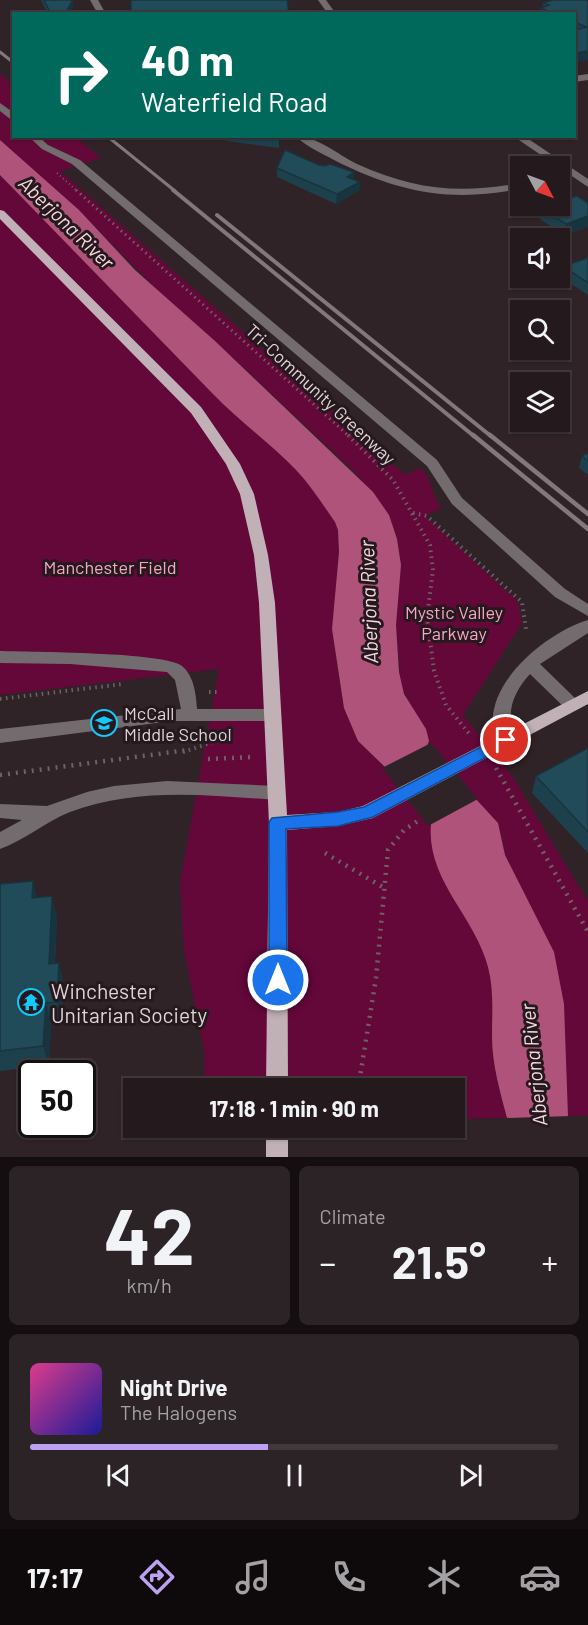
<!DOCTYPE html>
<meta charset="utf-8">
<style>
:root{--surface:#241a1e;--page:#2c2327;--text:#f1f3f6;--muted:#a3a1a4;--line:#41383c;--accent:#bca0f2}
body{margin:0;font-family:Barlow,sans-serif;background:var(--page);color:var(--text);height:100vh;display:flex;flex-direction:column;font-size:22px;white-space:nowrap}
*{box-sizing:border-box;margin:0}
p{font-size:20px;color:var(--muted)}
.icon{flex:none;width:33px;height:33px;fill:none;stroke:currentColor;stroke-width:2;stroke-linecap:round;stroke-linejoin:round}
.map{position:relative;height:1157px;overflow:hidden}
.side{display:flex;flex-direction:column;gap:9px;padding:9px;background:#140e10;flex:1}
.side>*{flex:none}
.guide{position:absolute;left:12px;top:12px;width:564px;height:126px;border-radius:0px;box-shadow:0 2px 4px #0004,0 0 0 2px var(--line);background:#00695c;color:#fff;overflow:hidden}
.needle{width:39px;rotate:131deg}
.buttons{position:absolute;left:510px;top:156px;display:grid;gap:12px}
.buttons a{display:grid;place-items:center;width:60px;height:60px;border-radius:0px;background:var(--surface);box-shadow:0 2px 4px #0004,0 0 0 2px var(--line);font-size:30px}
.speed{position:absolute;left:18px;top:1060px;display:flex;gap:12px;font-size:30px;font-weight:700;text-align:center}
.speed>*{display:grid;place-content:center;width:78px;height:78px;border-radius:50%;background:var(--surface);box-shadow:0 2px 4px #0004,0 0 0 2px var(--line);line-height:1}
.speed .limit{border:3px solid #111;border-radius:9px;background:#fff;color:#111}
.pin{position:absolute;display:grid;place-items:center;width:51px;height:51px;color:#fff;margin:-26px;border:3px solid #fff;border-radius:50%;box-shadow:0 2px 6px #0007}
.me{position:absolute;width:66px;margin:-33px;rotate:0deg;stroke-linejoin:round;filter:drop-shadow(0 0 4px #0008)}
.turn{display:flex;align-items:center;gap:21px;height:126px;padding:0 30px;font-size:27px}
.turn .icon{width:78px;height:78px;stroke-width:2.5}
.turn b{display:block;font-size:42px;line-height:51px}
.big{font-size:45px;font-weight:700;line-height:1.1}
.side .tile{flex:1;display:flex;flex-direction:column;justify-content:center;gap:9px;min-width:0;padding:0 21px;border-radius:9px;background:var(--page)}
.side .dial{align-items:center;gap:0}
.dial b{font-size:78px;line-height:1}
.song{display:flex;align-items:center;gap:18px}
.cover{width:72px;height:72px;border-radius:9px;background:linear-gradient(135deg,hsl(330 70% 55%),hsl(240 70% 35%))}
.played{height:6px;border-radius:3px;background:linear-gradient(90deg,var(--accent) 45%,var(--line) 45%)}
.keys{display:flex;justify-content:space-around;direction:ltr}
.heat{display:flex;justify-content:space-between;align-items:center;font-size:33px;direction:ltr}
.side .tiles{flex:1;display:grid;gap:9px;grid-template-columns:1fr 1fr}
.tile:last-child{grid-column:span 2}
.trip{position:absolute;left:123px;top:1078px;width:342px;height:60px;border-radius:0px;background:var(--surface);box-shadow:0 2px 4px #0004,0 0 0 2px var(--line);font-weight:700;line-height:60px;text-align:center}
.menu{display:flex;height:96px;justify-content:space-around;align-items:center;background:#0e0a0c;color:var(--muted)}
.menu .icon{width:42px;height:42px}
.menu .on{color:var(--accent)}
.menu b{font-size:27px;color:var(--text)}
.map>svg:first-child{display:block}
.green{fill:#64083a}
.water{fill:#b0537b}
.pier{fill:#302328}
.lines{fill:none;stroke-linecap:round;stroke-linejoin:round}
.path-far3{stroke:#6e6266;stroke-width:2;stroke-dasharray:1 3;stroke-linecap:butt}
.path-far2{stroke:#6e6266;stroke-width:3;stroke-dasharray:1.5 4;stroke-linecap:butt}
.path-far1{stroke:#6e6266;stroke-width:4;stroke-dasharray:1.5 4.5;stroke-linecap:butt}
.path{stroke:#6e6266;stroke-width:4.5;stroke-dasharray:2 6;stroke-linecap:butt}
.minor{fill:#736c6e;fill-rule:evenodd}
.major{fill:#c1b1b6;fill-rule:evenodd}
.rail-far2{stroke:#83777b;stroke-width:3}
.rail-far1{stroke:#83777b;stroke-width:4}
.rail{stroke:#83777b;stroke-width:4.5}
.wall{fill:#1d404d}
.shaded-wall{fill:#18343e}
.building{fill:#224b59;stroke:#18343e;stroke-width:1.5}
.route{fill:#1a73e8;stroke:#114b97;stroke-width:1.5}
.labels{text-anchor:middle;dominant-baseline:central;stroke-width:6;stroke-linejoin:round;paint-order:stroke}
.street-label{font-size:18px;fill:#dfd5d8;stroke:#26191e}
.park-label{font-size:18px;fill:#f4a8c5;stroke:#26191e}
.poi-label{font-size:18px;fill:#dfd5d8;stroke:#26191e;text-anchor:start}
.water-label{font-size:20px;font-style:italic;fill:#f4d9e2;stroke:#26191e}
.near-poi-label{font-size:21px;fill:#dfd5d8;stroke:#26191e;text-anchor:start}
</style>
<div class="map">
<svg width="588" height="1157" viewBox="0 0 588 1157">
<rect width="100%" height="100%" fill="#302328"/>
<!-- green -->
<g class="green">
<path d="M0,74l13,11 1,51 61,1 26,21 -41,13 345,304 16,-7c12,11 10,28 21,40l-17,8 93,86 4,21 -59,92 51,64 74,123v214h-20l-4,-112 -11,-52 -48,-97 -5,-25 -7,-13 -20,-18 -46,-54 -1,-16 -16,-25 -9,-19 -5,-60 5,-60 -4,-26 -8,-24 -35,-44 -139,-130 -46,-39 -90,-92 -79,-70z"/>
<path d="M0,175c71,73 142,146 213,219 26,27 57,49 84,77 14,15 26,34 38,51l3,7 1,23 -7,78 12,78 14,33 27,26 47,57c-6,56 44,92 56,143 6,23 4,46 4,69 0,29 8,55 15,82l-52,1 -1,-30h-249l-1,-39 -20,-99 -4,-68 39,-214 -219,26z"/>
</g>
<!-- water -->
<path class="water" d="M0,140l79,70 56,60 80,71 158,151 16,23 8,24 4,26 -5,60 3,47 5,22 22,35 3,12 -2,5 71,77 7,32 49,97 10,52 4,112 7,41 -68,-39c-7,-27 -15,-53 -15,-82 0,-23 2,-46 -4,-69 -13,-51 -62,-87 -57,-143l-46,-57 -27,-26 -14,-33 -12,-79 7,-77 -1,-22 -3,-8c-12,-17 -24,-36 -38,-51 -27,-28 -58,-50 -84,-77 -71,-73 -142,-146 -213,-219z"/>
<!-- pier -->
<g class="pier">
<polygon points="431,743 478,799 428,826 382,768"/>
<polygon points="571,1116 578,1157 510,1157 504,1118"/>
</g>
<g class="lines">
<!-- path-far3 -->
<polyline class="path-far3" points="57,173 77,191"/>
<!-- path-far2 -->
<polyline class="path-far2" points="76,190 350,437"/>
<!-- path-far1 -->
<g class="path-far1">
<polyline points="348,435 393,480 430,545 433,570 427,617 434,671 446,705 471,736"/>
<polyline points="413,513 427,516 522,602 526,629"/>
<polyline points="209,692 220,692"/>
<polyline points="0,699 123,684"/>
<polyline points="183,752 213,742"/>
</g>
<!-- path -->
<g class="path">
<polyline points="208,759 252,757"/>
<polyline points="496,768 588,932"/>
<polyline points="0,775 188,750"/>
<polyline points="325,853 386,889"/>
<polyline points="358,1089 376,978 388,850 404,830 421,819"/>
</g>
<!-- minor -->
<g class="minor">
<polygon points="90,0 98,0 106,14 98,14"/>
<polygon points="318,0 326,0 336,14 328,14"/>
<polygon points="588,74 588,80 574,82 574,76"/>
<polygon points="0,103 14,113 14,122 0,111"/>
<polygon points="28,136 38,136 48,145 80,160 437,460 462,498 565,589 588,604 588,616 555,597 452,504 427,466 72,164 42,149"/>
<path d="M295,136c22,0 42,18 62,28 57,26 102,30 163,19v6c-70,14 -123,3 -186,-29 -13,-7 -28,-14 -39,-24z"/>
<polygon points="513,136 524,136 588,179 588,187"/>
<path d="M588,620v13l-48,31 38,37 2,4 -2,4h-12l-36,-35c-12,13 -21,29 -19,47 0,9 4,16 0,24l-6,2 -6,-2c-28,-52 45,-112 89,-125z"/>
<path d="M0,651c29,1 166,1 182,15 12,10 14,28 15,43h76l6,1 2,5 -2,5 -6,1h-101l-172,22v-14l181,-20 -6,-29 -8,-8 -97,-8 -70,-1z"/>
<path d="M167,781l109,5 6,2 3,5 -3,5 -6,2c-69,-5 -140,-13 -206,12 -25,10 -45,28 -70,37v-17l22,-12 -22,-2v-14l47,2 40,-14 27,-6z"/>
</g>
<!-- major -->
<g class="major">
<polygon points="0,210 4,211 201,407 240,464 254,494 268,555 275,603 287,815 338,812 363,806 588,691 588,704 373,818 338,826 287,830 288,1089 266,1089 269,823 259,603 254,555 240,494 226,464 191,413 0,219"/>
<rect x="266" y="1128" width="22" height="29"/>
</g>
<!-- rail-far2 -->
<g class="rail-far2">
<polyline points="0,52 14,63"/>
<polyline points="107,136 175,191"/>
</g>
<!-- rail-far1 -->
<g class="rail-far1">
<polyline points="173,190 475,437"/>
<polyline points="217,215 492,437"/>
</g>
<!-- rail -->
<g class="rail">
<polyline points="473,435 588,529"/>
<polyline points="490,435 588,514"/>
</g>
</g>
<!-- wall -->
<g class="wall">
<polygon points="41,0 72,0 73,8 70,14 48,14"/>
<polygon points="588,0 588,60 574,62 574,14 540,14 541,8 543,8 543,3"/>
<polygon points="219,136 277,136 279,137 279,148 226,141"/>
<polygon points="277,168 354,180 360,182 359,191 336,204 277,177"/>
<polygon points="588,203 588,227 564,235 528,211 529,206 560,206"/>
<polygon points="588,258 588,295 562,278 563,266"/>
<polygon points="588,453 588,475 579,468 582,456"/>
<polygon points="588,748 588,853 532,793 536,776"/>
<polygon points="0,884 37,898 57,916 55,964 64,983 62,1021 51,1022 49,1065 0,1071"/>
</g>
<!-- shaded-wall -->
<g class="shaded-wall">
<polygon points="72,1 73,8 70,14 65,14"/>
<polygon points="588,51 588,60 574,62 574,53"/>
<polygon points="354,172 354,181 347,177"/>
<polygon points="360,182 359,191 336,204 337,194"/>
<polygon points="588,216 588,227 564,235 566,224"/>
<polygon points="33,881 38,902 32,898"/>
<polygon points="52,896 57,916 54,984 49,964"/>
<polygon points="59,963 64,983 62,1021 57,1002"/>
<polygon points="46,1003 51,1022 49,1065 43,1046"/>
</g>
<!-- building -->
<g class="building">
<polygon points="44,0 72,0 72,1 65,14 51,14"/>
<polygon points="131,0 287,0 289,14 138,14 131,10"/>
<polygon points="553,0 588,0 588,51 574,53 574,30 587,27 574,22 574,14 554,14 541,8 549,5 543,3"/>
<polygon points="285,150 319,165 325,166 330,164 354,172 347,177 360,182 337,194 277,168"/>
<polygon points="577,196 588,203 588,216 566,224 537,206 560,206 560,201"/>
<polygon points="588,258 588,283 563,266"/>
<polygon points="588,453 588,461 582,456"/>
<polygon points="588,748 588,832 536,776"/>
<polygon points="33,881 32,898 52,896 49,964 59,963 57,1002 46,1003 43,1046 0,1051 0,884"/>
</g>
<!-- route -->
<polygon class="route" points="506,734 511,736 513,740 511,744 373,817 338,826 286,829 287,980 284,985 278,988 272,985 269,980 269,822 272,818 338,812 364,807"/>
<!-- icons -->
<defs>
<symbol id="school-ring" viewBox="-11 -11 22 22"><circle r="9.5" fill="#26191e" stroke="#13cafb" stroke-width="1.5"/><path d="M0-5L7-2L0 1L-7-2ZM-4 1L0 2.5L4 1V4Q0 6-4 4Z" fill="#13cafb"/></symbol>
<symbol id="temple-ring" viewBox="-11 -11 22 22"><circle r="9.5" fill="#26191e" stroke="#13cafb" stroke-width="1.5"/><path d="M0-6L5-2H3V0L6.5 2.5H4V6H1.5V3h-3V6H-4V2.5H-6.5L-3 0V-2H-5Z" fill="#13cafb"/></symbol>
</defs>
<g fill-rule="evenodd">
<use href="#school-ring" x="89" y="708" width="30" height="30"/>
<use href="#temple-ring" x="16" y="987" width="30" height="30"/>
</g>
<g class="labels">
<!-- street labels -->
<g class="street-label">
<text transform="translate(321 394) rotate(43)">Tri-Community Greenway</text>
</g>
<!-- park labels -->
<g class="park-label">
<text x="110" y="567">Manchester Field</text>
<text x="454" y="612">Mystic Valley<tspan x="454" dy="21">Parkway</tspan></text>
</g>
<!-- poi labels -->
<g class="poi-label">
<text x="124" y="713">McCall<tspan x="124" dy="21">Middle School</tspan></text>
</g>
<!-- water labels -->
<g class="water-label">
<text transform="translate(67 222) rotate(44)">Aberjona River</text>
<text transform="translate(368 602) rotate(-92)">Aberjona River</text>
<text transform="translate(533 1065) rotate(-96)">Aberjona River</text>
</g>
<!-- near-poi labels -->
<g class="near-poi-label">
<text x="51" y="990">Winchester<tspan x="51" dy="24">Unitarian Society</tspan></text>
</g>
</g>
</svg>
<div class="buttons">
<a><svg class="needle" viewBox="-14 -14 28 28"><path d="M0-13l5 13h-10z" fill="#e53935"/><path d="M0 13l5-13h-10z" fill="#a3a1a4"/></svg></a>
<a><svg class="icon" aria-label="sound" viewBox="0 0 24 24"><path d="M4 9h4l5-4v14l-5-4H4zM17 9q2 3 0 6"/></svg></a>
<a><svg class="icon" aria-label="search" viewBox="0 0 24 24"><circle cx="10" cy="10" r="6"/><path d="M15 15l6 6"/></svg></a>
<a><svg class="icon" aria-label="layers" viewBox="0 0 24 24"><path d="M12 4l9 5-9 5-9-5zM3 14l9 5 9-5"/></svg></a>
</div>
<div class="speed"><div class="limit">50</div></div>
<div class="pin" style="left:506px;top:740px;background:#d93025"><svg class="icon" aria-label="arrive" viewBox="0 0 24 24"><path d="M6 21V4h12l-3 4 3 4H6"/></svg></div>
<svg class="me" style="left:278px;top:980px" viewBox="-20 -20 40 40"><circle r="17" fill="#1a73e8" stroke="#fff" stroke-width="3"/><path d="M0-11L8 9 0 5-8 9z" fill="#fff"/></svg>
<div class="trip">17:18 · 1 min · 90 m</div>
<div class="guide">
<div class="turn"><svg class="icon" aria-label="right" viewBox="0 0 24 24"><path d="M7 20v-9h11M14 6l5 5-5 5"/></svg><div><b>40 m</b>Waterfield Road</div></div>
</div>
</div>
<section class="side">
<div class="tiles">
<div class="tile dial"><b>42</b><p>km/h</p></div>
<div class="tile"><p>Climate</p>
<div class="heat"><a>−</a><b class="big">21.5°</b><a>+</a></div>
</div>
<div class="tile">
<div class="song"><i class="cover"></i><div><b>Night Drive</b><p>The Halogens</p></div></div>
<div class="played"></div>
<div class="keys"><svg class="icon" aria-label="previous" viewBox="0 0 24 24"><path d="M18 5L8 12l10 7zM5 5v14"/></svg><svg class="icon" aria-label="pause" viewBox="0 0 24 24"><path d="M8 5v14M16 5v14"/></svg><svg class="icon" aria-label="next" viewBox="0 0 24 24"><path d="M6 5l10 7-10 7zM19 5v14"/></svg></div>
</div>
</div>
</section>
<nav class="menu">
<b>17:17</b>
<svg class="icon on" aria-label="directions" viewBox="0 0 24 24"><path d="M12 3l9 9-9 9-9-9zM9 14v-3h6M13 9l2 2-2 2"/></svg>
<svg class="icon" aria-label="music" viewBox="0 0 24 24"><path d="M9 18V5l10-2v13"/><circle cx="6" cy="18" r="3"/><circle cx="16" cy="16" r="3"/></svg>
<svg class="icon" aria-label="phone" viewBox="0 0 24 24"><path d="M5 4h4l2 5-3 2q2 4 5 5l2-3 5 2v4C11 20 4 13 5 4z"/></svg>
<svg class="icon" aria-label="climate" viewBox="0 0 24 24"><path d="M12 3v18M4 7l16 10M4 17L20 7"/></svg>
<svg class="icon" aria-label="car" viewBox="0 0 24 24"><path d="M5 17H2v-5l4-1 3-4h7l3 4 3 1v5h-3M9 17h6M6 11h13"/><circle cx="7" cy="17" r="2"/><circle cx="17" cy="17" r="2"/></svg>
</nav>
